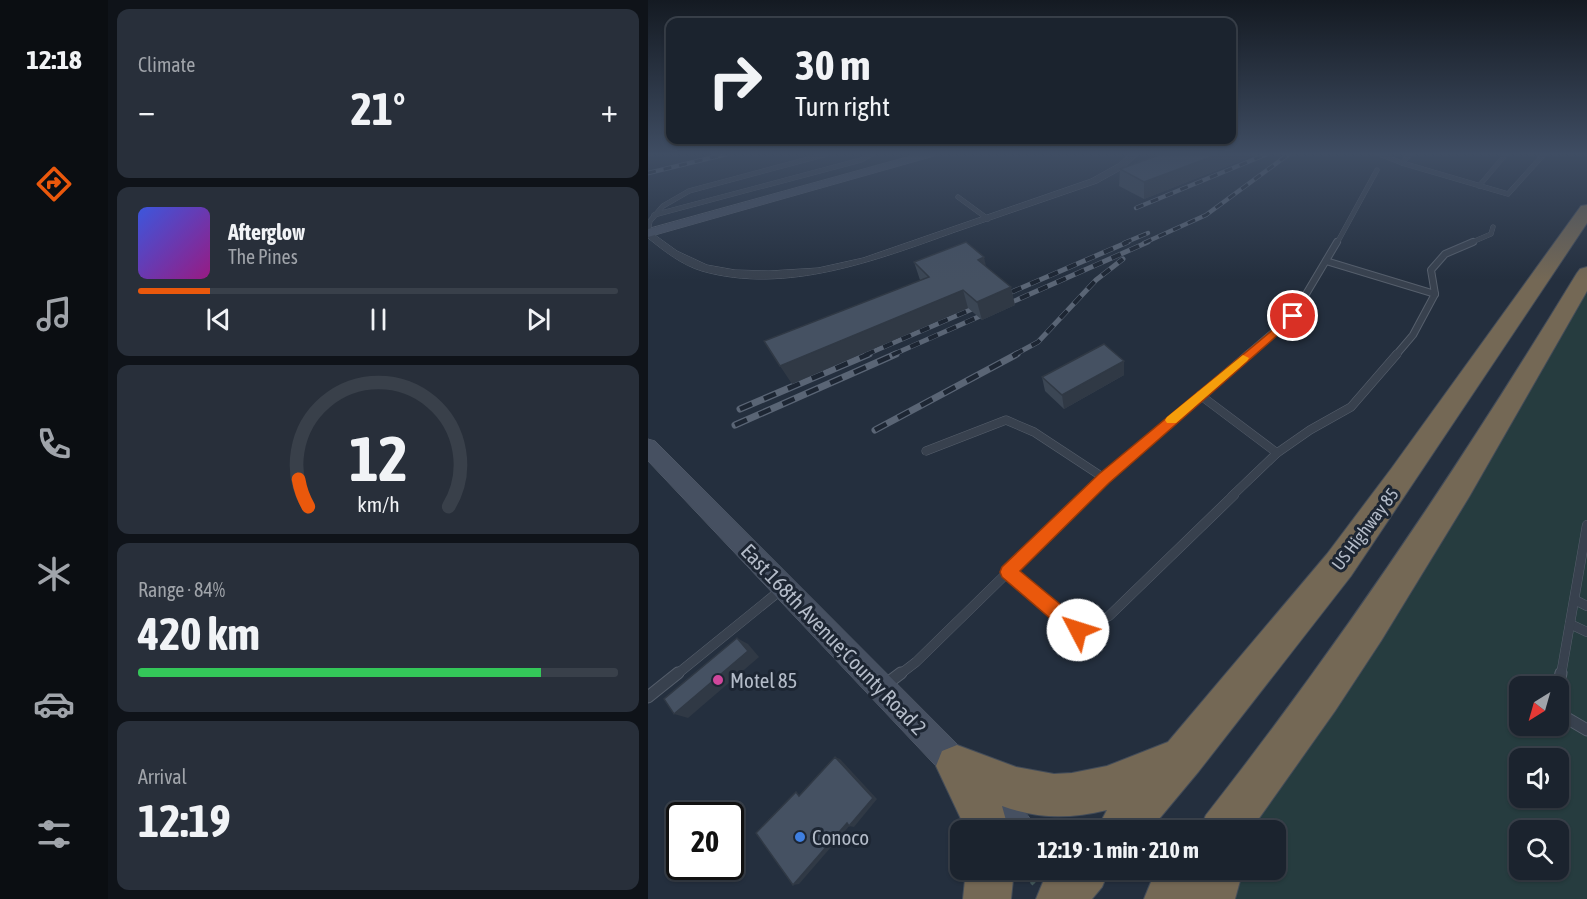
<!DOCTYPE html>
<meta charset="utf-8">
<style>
:root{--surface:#1b232e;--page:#282f3a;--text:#f1f3f6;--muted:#a0a4aa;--line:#39404a;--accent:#ea580c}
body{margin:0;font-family:"Asap Condensed",sans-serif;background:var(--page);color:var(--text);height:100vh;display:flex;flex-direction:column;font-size:22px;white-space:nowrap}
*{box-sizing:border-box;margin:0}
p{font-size:20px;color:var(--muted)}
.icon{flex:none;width:33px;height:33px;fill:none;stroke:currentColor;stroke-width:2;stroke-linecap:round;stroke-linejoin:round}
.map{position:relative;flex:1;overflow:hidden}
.drawer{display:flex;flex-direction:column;gap:9px;padding:9px;background:#0f1319;width:540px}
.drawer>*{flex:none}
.top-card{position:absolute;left:18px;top:18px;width:570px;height:126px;border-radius:12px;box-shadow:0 2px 4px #0004,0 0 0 2px var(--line);background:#1b232e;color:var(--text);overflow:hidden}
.needle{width:39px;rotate:217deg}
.fabs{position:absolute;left:861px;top:676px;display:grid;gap:12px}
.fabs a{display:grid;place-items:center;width:60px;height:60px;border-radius:12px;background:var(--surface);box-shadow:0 2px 4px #0004,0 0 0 2px var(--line);font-size:30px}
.speed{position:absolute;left:18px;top:802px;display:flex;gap:12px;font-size:30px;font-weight:700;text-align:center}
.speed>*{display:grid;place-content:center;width:78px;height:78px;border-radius:50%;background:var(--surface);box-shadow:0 2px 4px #0004,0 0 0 2px var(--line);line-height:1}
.speed .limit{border:3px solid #111;border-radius:9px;background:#fff;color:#111}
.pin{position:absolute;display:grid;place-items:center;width:51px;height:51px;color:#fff;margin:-26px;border:3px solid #fff;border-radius:50%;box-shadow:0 2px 6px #0007}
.me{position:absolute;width:66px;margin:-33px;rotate:310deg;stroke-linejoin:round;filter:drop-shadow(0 0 4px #0008)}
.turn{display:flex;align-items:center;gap:21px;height:126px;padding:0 30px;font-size:27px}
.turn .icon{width:78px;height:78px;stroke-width:2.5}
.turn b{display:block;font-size:42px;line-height:51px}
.big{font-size:45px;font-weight:700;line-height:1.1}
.drawer .tile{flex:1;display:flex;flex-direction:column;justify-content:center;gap:9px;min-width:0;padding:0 21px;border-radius:12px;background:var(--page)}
.drawer .dial{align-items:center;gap:0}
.dial svg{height:156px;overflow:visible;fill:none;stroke:var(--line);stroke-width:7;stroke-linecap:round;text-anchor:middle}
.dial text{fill:var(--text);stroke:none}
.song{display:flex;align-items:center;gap:18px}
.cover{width:72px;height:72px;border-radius:9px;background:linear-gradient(135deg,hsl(230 70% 55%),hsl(310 70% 35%))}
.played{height:6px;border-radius:3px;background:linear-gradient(90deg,var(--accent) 15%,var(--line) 15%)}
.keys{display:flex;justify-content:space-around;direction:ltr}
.heat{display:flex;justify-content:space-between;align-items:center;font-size:33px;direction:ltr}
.charge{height:9px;border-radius:4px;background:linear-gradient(90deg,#34c759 84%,var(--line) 0)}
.trip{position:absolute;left:302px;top:820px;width:336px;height:60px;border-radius:12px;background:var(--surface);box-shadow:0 2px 4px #0004,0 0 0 2px var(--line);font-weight:700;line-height:60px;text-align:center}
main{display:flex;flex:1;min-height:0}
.dock{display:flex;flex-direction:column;width:108px;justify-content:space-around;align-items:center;background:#0b0e12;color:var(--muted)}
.dock .icon{width:42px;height:42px}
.dock .current{color:var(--accent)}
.dock b{font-size:27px;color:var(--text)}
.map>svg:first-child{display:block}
.green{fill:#263c3f;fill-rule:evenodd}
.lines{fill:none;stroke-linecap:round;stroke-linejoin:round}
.lane-far4-casing{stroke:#565f6c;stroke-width:5}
.lane-far3-casing{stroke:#565f6c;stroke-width:8}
.lane-far2-casing{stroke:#565f6c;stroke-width:9}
.lane-far1-casing{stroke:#565f6c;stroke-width:10}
.lane-casing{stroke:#565f6c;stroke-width:13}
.street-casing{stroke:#565f6c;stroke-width:1}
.secondary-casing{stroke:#565f6c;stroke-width:1}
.highway-casing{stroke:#434c59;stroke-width:2}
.path{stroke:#44595c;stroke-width:4.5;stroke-dasharray:7 7;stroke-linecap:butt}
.lane-far4{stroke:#38414e;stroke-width:4.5}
.lane-far3{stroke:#38414e;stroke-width:6}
.lane-far2{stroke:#38414e;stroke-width:8}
.lane-far1{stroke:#38414e;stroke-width:9}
.lane{stroke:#38414e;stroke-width:11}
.street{fill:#38414e;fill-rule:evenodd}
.secondary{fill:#465061;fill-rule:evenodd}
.highway{fill:#746855;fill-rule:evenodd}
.rail-far2-casing{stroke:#5a6575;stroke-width:4.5}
.rail-far1-casing{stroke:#5a6575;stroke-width:5}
.rail-casing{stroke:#5a6575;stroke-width:7}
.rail-far2{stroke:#1d2633;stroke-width:3;stroke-dasharray:8;stroke-linecap:butt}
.rail-far1{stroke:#1d2633;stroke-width:4;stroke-dasharray:10;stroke-linecap:butt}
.rail{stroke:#1d2633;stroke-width:4.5;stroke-dasharray:13;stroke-linecap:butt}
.wall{fill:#3b4654}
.shaded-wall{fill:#303945}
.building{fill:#455162;stroke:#303945;stroke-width:1.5}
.route{fill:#ea580c;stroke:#983908;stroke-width:1.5}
.slow{fill:#f59e0b}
.hotel-dot{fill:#d1479c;stroke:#1d2633;stroke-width:2}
.shop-dot{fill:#3f7fe0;stroke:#1d2633;stroke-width:2}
.labels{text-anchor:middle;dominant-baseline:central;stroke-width:6;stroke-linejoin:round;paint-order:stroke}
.street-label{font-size:18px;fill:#b4bcc9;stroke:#1d2633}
.near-street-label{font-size:21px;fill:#b4bcc9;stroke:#1d2633}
.near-poi-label{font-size:21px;fill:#b4bcc9;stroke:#1d2633;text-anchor:start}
</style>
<main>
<nav class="dock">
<b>12:18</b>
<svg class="icon current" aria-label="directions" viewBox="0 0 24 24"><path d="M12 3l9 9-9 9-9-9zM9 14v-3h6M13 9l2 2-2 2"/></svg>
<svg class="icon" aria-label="music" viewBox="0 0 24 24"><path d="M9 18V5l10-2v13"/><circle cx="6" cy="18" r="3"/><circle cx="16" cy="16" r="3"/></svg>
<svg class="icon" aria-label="phone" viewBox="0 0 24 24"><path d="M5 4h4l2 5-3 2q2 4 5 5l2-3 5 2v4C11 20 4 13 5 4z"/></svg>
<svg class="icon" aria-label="climate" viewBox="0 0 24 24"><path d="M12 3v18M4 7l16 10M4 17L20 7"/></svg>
<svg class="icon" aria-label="car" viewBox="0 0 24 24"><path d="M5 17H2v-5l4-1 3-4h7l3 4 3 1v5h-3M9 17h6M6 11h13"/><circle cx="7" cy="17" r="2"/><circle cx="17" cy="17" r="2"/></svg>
<svg class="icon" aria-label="filters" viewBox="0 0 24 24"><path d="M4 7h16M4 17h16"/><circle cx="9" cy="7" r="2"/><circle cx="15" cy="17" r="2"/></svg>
</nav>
<section class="drawer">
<div class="tile"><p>Climate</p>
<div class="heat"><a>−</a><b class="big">21°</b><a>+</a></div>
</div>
<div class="tile">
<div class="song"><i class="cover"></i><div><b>Afterglow</b><p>The Pines</p></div></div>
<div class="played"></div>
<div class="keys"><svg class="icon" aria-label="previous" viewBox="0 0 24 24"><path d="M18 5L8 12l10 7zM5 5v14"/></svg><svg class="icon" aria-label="pause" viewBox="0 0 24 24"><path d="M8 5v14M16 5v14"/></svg><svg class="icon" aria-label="next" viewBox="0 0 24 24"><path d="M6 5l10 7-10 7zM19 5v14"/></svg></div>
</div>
<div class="tile dial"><svg viewBox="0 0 100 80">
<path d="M14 69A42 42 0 1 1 86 69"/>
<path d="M14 69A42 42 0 0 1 9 55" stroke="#ea580c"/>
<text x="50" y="56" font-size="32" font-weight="700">12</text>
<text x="50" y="72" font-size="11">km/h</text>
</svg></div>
<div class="tile"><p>Range · 84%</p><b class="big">420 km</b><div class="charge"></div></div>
<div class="tile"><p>Arrival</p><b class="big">12:19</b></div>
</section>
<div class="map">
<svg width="939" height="899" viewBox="0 0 939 899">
<rect width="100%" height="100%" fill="#242f3e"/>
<!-- green -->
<path class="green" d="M939,273v626h-376l8,-29h56v-39h-38zM872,687h38v39h-38zM872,759h38v39h-38zM872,831h38v39h-38z"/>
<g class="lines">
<defs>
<g id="lane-far4">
<polyline points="731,154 754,163"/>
<polyline points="762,154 754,163 860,194 896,154"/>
<polyline points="831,186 858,154"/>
<polyline points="310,197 340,219"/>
<polyline points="6,215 213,160 224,154"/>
<polyline points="0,233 2,221 15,206 41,191 179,154"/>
<polyline points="689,243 729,170"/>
<polyline points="822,243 843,234 845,227"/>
</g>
<g id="lane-far3">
<polyline points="678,261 787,294 765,335 748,355"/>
<polyline points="787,294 783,270 797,254 825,242"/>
<polyline points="599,355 645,316 689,242"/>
</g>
<g id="lane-far2">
<polyline points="552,395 629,453 662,430 703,407 749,354"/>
<polyline points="278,451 358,420 386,432 456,478"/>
<polyline points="437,496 601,354"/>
<polyline points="584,496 629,453"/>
</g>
<g id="lane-far1">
<polyline points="360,572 430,630 461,616 586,495"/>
<polyline points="927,600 939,606"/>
<polyline points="922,624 939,632"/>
<polyline points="28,675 134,589"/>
<polyline points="251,675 268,662 439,495"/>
<polyline points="913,675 939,525"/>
</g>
<g id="lane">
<polyline points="237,685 253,673"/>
<polyline points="910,689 913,673"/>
<polyline points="0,697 30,673"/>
<polyline points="910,713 939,730"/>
</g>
<path id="street" d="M482,154h9l-15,14 -27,15c-47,16 -95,33 -142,49 -78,28 -169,63 -253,39 -20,-6 -38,-20 -54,-33v-8l29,21 30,14 28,5 34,1 49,-3 45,-10 228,-79 27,-15z"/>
<g id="secondary">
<polygon points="270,154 288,154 286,156 0,237 0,229"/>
<polygon points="0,439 7,441 324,759 329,770 324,781 313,786 302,781 0,461"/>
<path d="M337,779c20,8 43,32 52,52h-40l-23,-25 -5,-11 5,-11z"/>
</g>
<g id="highway">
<path d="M939,205v18l-236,353 -152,195 -50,60h-53l11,-21c-37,9 -69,9 -105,-4l7,25h-46l-2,-12 -25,-53 6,-15 15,-6 59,22 38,7 18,-1 35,-7 61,-24 159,-188 64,-85 190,-263z"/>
<path d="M939,267v24l-118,206 -88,144 -46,70 -85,120h-51l7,-16c136,-173 257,-355 371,-542l3,-4z"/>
<polygon points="318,870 366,870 363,899 315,899"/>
<polygon points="405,870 461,870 454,887 444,899 388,899 395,882"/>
<polygon points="512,870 595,870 587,899 496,899 503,882"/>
</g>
</defs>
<!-- lane-far4 casing -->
<use href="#lane-far4" class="lane-far4-casing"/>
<!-- lane-far3 casing -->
<use href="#lane-far3" class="lane-far3-casing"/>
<!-- lane-far2 casing -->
<use href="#lane-far2" class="lane-far2-casing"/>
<!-- lane-far1 casing -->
<use href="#lane-far1" class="lane-far1-casing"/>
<!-- lane casing -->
<use href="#lane" class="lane-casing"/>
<!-- street casing -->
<use href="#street" class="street-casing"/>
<!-- secondary casing -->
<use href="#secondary" class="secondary-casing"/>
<!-- highway casing -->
<use href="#highway" class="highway-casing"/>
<!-- path -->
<polyline class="path" points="374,871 386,884"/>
<!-- lane-far4 -->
<use href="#lane-far4" class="lane-far4"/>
<!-- lane-far3 -->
<use href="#lane-far3" class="lane-far3"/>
<!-- lane-far2 -->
<use href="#lane-far2" class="lane-far2"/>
<!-- lane-far1 -->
<use href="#lane-far1" class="lane-far1"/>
<!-- lane -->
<use href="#lane" class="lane"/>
<!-- street -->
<use href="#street" class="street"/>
<!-- secondary -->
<use href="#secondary" class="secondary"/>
<!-- highway -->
<use href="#highway" class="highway"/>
<defs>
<g id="rail-far2">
<polyline points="0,173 79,154"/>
<polyline points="488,208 619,154"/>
<polyline points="476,243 500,233"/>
<polyline points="496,243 558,215 641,154"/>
</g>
<g id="rail-far1">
<polyline points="217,355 480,242"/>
<polyline points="244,355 500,242"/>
<polyline points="366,355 390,342 448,280 475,259"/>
</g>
<g id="rail">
<polyline points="92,409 221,354"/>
<polyline points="87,425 248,354"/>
<polyline points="227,430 369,354"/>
</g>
</defs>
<!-- rail-far2 casing -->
<use href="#rail-far2" class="rail-far2-casing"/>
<!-- rail-far1 casing -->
<use href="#rail-far1" class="rail-far1-casing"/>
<!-- rail casing -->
<use href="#rail" class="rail-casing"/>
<!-- rail-far2 -->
<use href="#rail-far2" class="rail-far2"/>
<!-- rail-far1 -->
<use href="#rail-far1" class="rail-far1"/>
<!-- rail -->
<use href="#rail" class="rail"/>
</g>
<!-- wall -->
<g class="wall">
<polygon points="514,154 610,154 496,199 471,186 472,169"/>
<polygon points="266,262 338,267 367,305 334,320 320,308 144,384 272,280"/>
<polygon points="476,375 416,409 397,391 394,377"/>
</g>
<!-- shaded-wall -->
<g class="shaded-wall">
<polygon points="571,154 610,154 496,199 496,182"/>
<polygon points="336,257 340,275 330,260"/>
<polygon points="363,287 367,305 334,320 329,302"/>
<polygon points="315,290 320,308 144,384 132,366"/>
<polygon points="476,361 476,375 416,409 414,395"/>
<polygon points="89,638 100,644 111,657 40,718 26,714"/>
<polygon points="187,757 192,759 229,799 206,827 201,826"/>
<polygon points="199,823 203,824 151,884 145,885"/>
</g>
<!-- building -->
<g class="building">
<polygon points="514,154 571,154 496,182 472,169"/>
<polygon points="318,242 336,257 330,260 363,287 329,302 315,290 132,366 116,341 281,277 266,262"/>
<polygon points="456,344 476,361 414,395 394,377"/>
<polygon points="89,638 100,651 26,714 16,699"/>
<polygon points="187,757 225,798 201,826 199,823 145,885 108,833 148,792 151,796"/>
</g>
<!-- sky -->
<linearGradient id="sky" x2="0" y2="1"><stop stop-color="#141a22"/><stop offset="0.55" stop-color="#3f4d63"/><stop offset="1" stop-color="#3f4d63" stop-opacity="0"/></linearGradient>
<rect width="939" height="280" fill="url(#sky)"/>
<!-- route -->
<polygon class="route" points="645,313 649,314 649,318 461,483 372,571 436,624 439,630 436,637 430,639 424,637 354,577 352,572 354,567 451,474"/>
<!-- slow -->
<polygon class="slow" points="595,355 601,358 599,361 528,423 519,423 517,420 519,417"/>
<!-- markers -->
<circle class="hotel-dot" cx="70" cy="680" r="6"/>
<circle class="shop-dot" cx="152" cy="837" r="6"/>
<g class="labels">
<!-- street labels -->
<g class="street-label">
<text transform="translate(717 529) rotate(-53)">US Highway 85</text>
</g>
<!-- near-street labels -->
<g class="near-street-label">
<text transform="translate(186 639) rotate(46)">East 168th Avenue;County Road 2</text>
</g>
<!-- near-poi labels -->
<g class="near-poi-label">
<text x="82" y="680">Motel 85</text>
<text x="164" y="837">Conoco</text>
</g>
</g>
</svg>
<div class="fabs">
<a><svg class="needle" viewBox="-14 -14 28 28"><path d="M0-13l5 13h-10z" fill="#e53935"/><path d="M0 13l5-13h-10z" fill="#a0a4aa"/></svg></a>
<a><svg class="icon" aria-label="sound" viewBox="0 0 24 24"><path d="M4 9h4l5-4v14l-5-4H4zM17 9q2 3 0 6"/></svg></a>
<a><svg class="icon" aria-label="search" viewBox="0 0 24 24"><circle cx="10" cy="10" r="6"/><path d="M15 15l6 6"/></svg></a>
</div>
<div class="speed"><div class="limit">20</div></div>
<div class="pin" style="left:645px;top:316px;background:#d93025"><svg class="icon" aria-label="arrive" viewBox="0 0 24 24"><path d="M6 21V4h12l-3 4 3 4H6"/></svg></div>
<svg class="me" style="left:430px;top:630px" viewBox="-20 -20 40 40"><circle r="19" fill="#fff"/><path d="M0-13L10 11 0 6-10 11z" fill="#ea580c"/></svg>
<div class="trip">12:19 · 1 min · 210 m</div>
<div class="top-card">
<div class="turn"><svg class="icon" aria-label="right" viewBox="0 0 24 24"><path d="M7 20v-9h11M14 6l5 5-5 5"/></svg><div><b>30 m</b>Turn right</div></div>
</div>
</div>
</main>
